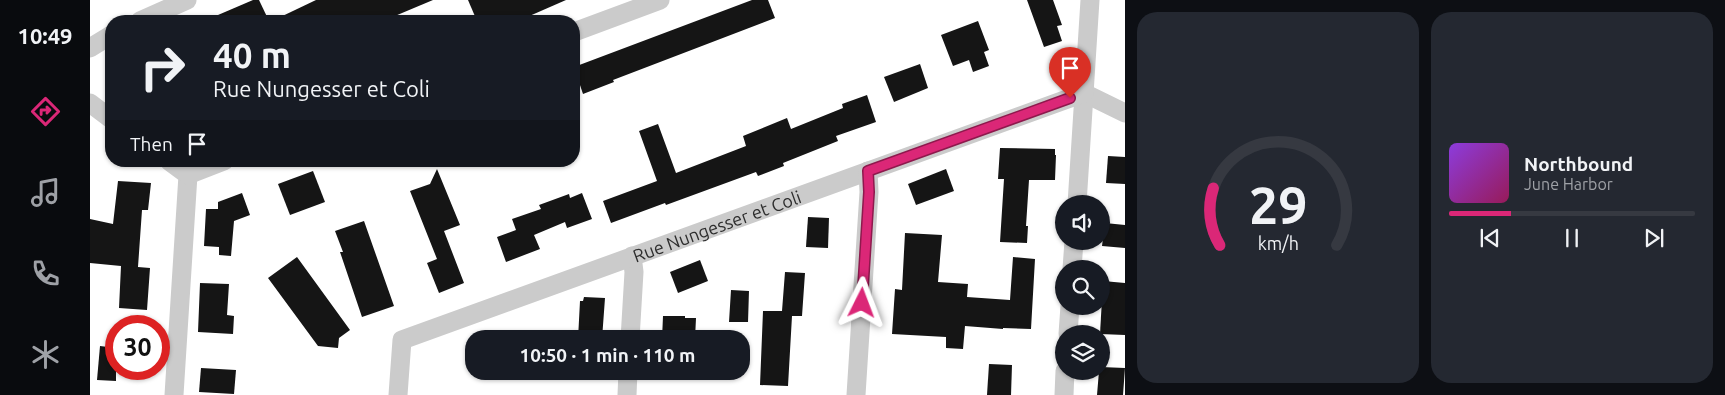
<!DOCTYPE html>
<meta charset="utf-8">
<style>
:root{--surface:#171b24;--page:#242831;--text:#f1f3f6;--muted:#9ea1a6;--line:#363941;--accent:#db2777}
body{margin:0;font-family:Ubuntu,sans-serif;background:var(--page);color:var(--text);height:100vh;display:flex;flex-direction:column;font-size:19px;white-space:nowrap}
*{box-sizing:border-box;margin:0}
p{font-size:16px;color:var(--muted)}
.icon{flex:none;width:28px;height:28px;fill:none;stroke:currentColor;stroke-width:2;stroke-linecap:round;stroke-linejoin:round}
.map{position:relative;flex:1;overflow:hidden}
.sheet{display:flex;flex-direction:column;gap:12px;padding:12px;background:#0d0f14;width:600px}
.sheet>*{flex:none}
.hud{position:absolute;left:15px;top:15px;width:475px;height:152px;border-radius:20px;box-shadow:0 1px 4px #0004;background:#171b24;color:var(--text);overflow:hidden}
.buttons{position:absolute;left:965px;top:195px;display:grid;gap:10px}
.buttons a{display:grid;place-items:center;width:55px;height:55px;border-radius:50%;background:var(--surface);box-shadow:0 1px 4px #0004;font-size:25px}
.speed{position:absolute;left:15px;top:315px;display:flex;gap:10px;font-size:25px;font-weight:700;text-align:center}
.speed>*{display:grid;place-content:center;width:65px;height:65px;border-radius:50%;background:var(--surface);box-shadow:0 1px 4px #0004;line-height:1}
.speed .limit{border:8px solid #d22;background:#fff;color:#111}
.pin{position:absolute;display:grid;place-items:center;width:42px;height:42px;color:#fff;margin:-51px -21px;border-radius:50% 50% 50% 0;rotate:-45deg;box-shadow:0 0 5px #0007}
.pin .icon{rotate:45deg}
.me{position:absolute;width:55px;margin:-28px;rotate:3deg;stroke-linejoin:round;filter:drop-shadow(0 0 4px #0008)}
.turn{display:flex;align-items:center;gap:18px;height:105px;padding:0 25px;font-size:22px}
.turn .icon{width:65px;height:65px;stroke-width:2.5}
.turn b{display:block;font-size:35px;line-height:42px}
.then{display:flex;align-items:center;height:48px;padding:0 25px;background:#0003;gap:10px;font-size:19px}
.sheet .tile{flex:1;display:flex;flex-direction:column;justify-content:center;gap:8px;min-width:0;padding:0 18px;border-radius:20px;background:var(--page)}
.sheet .dial{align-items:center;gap:0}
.dial svg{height:130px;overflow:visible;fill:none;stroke:var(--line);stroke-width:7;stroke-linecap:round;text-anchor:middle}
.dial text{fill:var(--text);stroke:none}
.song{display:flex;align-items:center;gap:15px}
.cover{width:60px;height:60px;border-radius:8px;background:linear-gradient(135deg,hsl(270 70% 55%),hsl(330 70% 35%))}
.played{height:5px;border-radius:2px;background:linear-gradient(90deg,var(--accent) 25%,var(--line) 25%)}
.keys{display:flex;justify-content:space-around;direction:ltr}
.sheet .tiles{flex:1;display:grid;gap:12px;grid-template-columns:repeat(2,1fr)}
.trip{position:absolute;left:375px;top:330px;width:285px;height:50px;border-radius:20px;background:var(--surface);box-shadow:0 1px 4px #0004;font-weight:700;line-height:50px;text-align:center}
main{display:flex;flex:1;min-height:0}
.dock{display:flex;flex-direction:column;width:90px;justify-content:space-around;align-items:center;background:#090b0e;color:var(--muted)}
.dock .icon{width:35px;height:35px}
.dock .selected{color:var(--accent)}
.dock b{font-size:22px;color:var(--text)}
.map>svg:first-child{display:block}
.building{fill:#151515}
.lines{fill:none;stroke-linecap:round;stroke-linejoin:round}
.street{stroke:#cbcbcb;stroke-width:19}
.route-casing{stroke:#8e194d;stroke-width:12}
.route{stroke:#db2777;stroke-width:9}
.labels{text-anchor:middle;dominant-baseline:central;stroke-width:5;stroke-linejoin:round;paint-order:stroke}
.street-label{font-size:18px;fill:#2e2e2e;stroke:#fff}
</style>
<main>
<nav class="dock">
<b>10:49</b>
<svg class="icon selected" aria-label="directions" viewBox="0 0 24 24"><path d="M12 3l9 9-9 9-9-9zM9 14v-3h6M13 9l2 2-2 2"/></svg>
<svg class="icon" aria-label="music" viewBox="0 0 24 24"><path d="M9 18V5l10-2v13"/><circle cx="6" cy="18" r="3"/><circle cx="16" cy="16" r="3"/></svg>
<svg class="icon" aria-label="phone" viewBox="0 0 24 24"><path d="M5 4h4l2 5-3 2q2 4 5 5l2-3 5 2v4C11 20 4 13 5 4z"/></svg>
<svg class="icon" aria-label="climate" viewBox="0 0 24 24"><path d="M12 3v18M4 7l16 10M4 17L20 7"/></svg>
</nav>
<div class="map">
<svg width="1035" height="395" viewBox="0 0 1035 395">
<rect width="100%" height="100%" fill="#fff"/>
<!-- building -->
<g class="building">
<polygon points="163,0 169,0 179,21 114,21"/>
<polygon points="226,0 343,0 293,21 182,21"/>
<polygon points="378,0 476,0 428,21 387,21"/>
<polygon points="662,0 678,0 685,18 523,80 524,82 493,94 484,67"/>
<polygon points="937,0 963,0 972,25 967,26 972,41 954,47"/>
<polygon points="888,21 899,50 894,52 899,66 883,72 879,60 863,66 851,35"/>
<polygon points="830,64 838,88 804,102 794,77"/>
<polygon points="777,95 786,122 746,136 748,141 693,163 694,166 668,176 666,172 576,205 575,203 521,223 513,201 567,181 549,131 568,124 586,173 656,146 653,136 697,118 701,129 753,108 752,104"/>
<polygon points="910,148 965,149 965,155 966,155 965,180 939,180 936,226 938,226 937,243 910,242 914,179 908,179"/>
<polygon points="1018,156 1035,157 1035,184 1016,183"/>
<polygon points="347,169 370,225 354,231 374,283 349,293 337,263 347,259 320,191 340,184"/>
<polygon points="856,169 864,191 826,205 818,184"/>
<polygon points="223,171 235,202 200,215 188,184"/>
<polygon points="28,181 61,183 58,210 52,210 48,267 60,268 57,310 29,308 31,266 0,263 0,219 23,224"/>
<polygon points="152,193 160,215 144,221 141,256 129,255 129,247 114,246 116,209 128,209 128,202"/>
<polygon points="492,193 502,219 477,228 475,222 444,235 450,249 416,262 407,237 426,230 422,219 451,209 449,205 479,194 480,198"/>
<polygon points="718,217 739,218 738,248 716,247"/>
<polygon points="274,221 304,306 272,317 250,252 253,252 245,231"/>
<polygon points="1015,223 1035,225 1035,248 1012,246"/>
<polygon points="815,233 852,235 848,282 878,284 877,297 920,300 923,257 945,259 941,329 913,328 913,329 875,326 873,349 856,348 856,337 802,334 805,289 812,290"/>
<polygon points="207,257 260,330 249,338 248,348 228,346 178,278"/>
<polygon points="610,260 618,281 588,293 580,272"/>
<polygon points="695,272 715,273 712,316 702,316 698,386 670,385 673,311 692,311"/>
<polygon points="1013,281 1035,283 1035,335 1010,334"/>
<polygon points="110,283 139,284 137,315 144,316 143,334 108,332"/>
<polygon points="641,290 659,291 658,322 639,322"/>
<polygon points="494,297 515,298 512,339 488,339 490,301 493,301"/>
<polygon points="573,316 595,316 595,318 606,318 605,339 572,339"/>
<polygon points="10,346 26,348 26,381 7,380"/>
<polygon points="899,364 922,365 921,395 897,395"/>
<polygon points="1011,367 1035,368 1033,395 1007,395 1009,371 1011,371"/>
<polygon points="111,368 146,370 144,394 109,392"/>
</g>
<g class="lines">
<!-- street -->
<g class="street">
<polyline points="50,21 97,0"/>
<polyline points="484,32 570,0"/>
<polyline points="0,48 21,35"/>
<polyline points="994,93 1035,113"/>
<polyline points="0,103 21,119"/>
<polyline points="79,161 98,175 84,395"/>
<polyline points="98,175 134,161"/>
<polyline points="987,204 1000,0"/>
<polyline points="982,269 984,241"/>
<polyline points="978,334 980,306"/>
<polyline points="540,339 544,272 542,256"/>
<path id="s1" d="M308,395l4,-55 682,-247"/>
<polyline points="537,395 538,371"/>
<polyline points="766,395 779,192 778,171"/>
<polyline points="974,395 975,371"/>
</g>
</g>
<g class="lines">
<defs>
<polyline id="route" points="772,303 779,192 778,171 980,98"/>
</defs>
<!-- route casing -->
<use href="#route" class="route-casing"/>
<!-- route -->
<use href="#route" class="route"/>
</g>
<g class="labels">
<!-- street labels -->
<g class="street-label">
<text stroke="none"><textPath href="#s1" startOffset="390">Rue Nungesser et Coli</textPath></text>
</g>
</g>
</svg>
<div class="buttons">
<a><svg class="icon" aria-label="sound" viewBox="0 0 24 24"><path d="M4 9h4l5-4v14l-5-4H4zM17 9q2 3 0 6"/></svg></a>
<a><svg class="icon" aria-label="search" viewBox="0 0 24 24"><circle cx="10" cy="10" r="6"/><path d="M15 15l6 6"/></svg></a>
<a><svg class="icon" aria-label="layers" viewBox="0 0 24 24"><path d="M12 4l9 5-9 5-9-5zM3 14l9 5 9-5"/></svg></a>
</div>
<div class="speed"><div class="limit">30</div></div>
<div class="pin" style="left:980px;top:98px;background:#d93025"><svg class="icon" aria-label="arrive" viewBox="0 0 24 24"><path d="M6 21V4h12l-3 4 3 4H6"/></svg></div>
<svg class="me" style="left:772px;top:303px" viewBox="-20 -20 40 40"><path d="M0-17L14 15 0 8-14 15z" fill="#db2777" stroke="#fff" stroke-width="4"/></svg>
<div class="trip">10:50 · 1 min · 110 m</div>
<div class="hud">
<div class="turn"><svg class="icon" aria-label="right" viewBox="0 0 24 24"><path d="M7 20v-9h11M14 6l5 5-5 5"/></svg><div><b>40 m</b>Rue Nungesser et Coli</div></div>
<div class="then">Then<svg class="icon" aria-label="arrive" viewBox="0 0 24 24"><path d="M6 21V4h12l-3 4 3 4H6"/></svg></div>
</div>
</div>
<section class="sheet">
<div class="tiles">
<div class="tile dial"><svg viewBox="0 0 100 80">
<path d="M14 69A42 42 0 1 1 86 69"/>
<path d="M14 69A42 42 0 0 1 10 34" stroke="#db2777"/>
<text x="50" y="56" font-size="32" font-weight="700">29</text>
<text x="50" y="72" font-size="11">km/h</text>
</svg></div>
<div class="tile">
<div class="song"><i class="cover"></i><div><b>Northbound</b><p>June Harbor</p></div></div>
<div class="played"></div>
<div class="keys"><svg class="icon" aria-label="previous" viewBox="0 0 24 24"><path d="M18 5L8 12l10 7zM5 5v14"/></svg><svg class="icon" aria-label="pause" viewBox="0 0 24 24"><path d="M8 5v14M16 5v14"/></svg><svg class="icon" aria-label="next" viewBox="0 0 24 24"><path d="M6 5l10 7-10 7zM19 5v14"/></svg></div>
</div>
</div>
</section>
</main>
